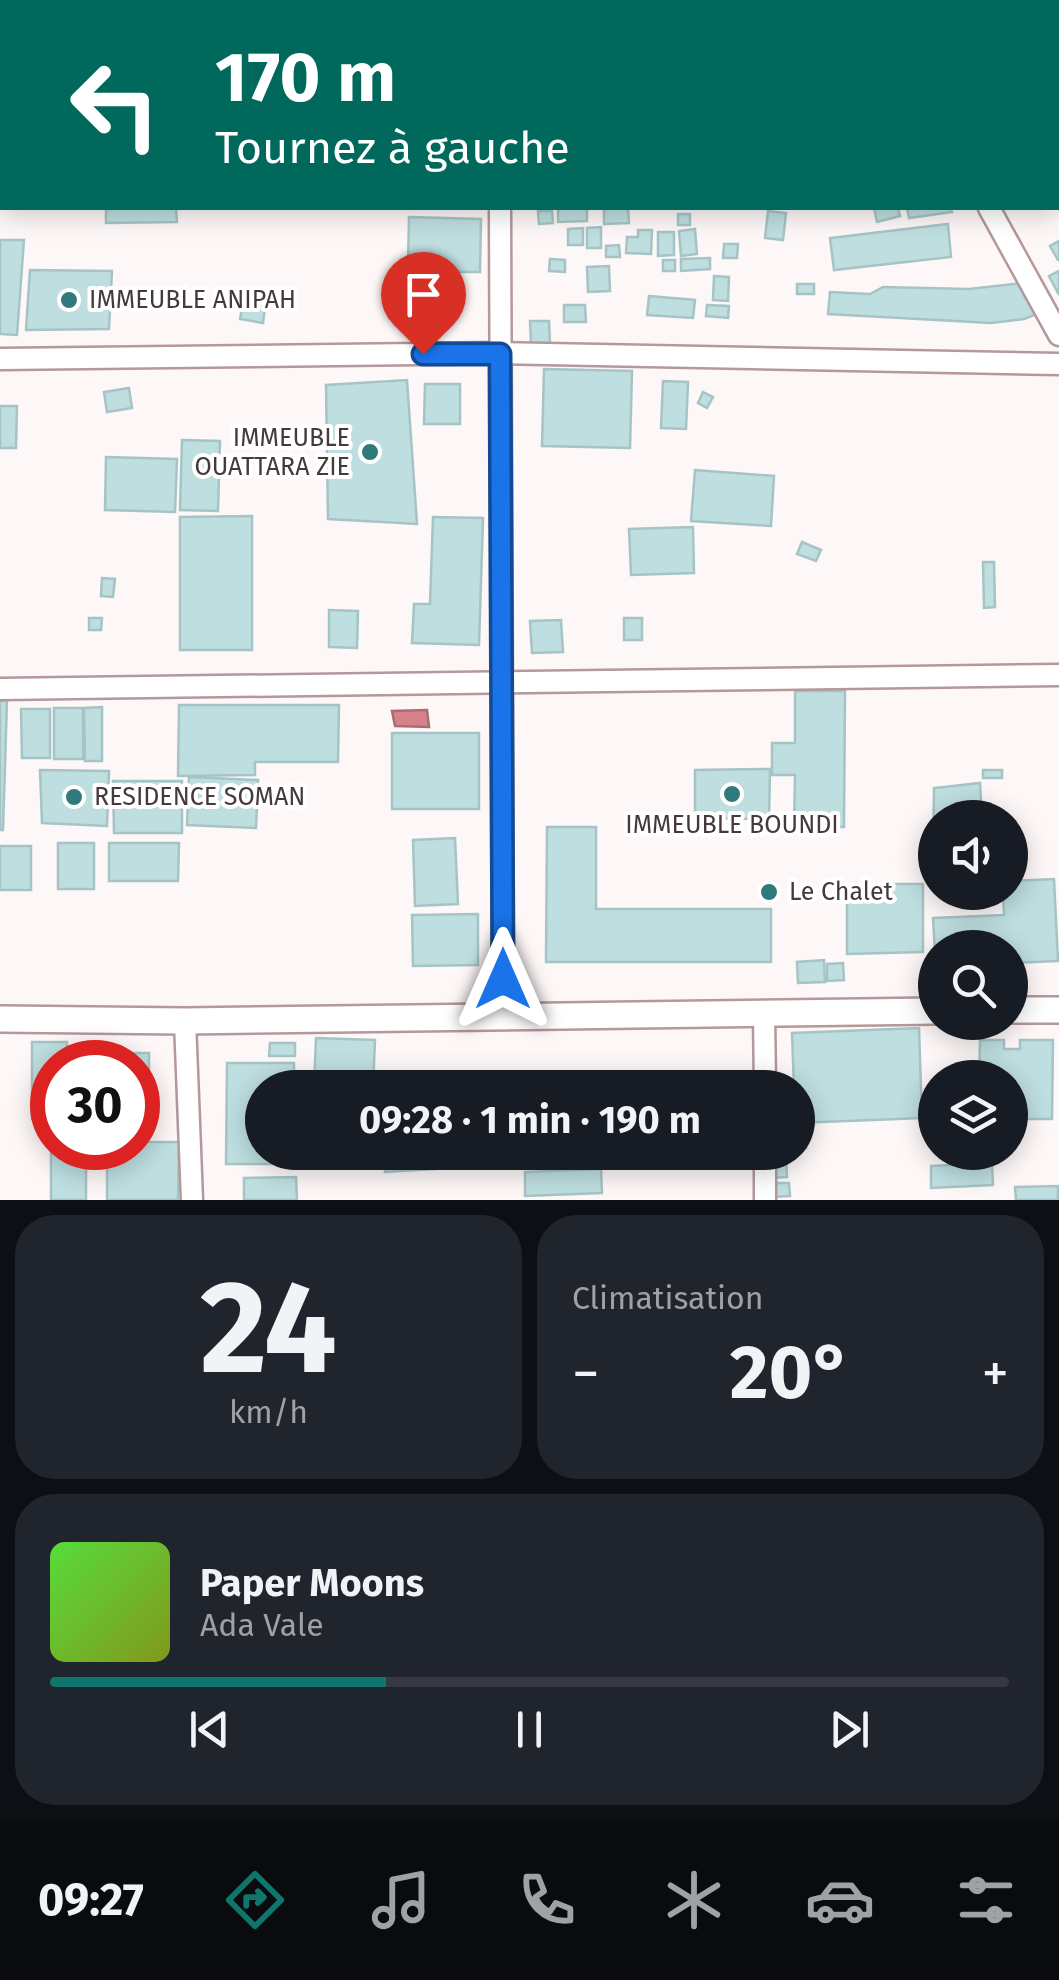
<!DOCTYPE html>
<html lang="fr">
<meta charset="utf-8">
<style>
:root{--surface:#171b24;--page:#20242c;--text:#f1f3f6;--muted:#9ea1a6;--line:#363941;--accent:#0f766e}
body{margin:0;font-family:"Fira Sans",sans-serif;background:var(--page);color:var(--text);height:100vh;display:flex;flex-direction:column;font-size:38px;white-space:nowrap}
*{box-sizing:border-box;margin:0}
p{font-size:32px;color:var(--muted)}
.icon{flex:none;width:55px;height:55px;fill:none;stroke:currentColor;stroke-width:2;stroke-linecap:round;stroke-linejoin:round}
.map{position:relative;height:1200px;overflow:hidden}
.details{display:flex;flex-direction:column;gap:15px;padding:15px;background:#0d0f14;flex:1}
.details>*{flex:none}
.banner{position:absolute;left:0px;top:0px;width:1060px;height:210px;box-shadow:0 5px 25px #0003;background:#00695c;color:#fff;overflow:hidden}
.controls{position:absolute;left:918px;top:800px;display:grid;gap:20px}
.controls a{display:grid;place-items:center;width:110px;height:110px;border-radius:50%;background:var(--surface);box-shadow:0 5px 25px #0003;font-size:50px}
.speed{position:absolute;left:30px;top:1040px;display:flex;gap:20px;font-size:50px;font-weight:700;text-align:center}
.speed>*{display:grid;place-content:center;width:130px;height:130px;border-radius:50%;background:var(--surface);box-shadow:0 5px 25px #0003;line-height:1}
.speed .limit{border:15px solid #d22;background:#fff;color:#111}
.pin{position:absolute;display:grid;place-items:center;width:85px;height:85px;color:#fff;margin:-102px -42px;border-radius:50% 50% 50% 0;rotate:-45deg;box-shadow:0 0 10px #0007}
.pin .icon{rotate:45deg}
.me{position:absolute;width:110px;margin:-55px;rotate:0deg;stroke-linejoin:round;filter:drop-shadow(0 0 8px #0008)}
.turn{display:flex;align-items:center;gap:35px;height:210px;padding:0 50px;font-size:45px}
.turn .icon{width:130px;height:130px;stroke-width:2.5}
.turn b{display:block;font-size:70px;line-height:85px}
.big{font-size:75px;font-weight:700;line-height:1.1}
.details .widget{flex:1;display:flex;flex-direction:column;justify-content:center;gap:15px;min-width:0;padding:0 35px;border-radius:40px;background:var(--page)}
.details .dial{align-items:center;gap:0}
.dial b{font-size:130px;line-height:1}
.song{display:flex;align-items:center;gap:30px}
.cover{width:120px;height:120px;border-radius:15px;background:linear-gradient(135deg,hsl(110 70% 55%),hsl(70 70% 35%))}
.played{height:10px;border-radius:5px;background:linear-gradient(90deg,var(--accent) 35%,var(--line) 35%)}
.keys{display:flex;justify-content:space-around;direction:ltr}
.heat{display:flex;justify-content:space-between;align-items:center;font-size:55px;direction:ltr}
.details .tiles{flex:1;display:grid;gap:15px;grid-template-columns:1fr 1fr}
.widget:last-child{grid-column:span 2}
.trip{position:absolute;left:245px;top:1070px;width:570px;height:100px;border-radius:50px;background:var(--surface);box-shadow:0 5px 25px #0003;font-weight:700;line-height:100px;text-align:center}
.dock{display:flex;height:160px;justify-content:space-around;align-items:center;background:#090b0e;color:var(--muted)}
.dock .icon{width:70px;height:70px}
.dock .active{color:var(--accent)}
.dock b{font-size:45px;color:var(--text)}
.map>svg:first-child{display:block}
.water{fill:#d6828b;stroke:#aa6c73;stroke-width:2.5}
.building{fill:#bededf;stroke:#a6c4c5;stroke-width:2.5}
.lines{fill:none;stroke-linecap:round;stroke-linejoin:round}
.minor-casing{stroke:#b4989a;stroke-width:25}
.tertiary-casing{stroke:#b4989a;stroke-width:30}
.minor{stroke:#fff;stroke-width:20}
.tertiary{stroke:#fff;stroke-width:25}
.route-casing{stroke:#114b97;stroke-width:25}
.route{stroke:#1a73e8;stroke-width:18}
.poi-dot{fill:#307a7c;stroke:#fff;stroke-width:4}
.labels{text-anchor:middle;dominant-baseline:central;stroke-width:8;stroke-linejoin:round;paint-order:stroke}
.poi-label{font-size:25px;fill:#45393a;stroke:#fff;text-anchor:start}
</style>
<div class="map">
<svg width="1059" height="1200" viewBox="0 0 1059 1200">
<rect width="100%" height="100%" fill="#fdf7f7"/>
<!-- water -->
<polygon class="water" points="427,710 429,727 395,726 392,711"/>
<!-- building -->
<g class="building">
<polygon points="0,0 20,0 20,2 2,2 2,27 0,27"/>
<rect x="250" y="0" width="46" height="2"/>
<rect x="540" y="0" width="90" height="2"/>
<rect x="635" y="0" width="85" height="2"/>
<rect x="752" y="0" width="54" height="2"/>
<polygon points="176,208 177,222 106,223 106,209"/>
<polygon points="558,208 587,208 587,221 558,222"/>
<polygon points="604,208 628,208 629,223 604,224"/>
<polygon points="874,208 898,208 900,216 877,222"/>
<polygon points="907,208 951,208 952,212 909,218"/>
<polygon points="538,211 552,211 553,223 539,224"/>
<polygon points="768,211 786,213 783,240 765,238"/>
<rect x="678" y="214" width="12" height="11"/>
<polygon points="409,217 481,219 480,272 455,272 453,314 407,312"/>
<polygon points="948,224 951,257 834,270 830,238"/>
<polygon points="601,227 601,248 587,248 587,228"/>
<polygon points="583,228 583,245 568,245 568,229"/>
<polygon points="695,229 697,254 681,256 679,231"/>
<polygon points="638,230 652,230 651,254 626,253 627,237 638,237"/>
<polygon points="658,232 674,232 674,255 658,256"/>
<polygon points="0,240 24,240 17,335 0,334"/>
<polygon points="1059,241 1059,260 1058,260 1050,246"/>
<polygon points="724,244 738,244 737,258 723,258"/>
<polygon points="619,245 620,257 606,257 606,246"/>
<polygon points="710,258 710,269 681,271 681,259"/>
<polygon points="550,259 565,260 565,272 549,271"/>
<rect x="663" y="260" width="12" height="11"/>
<polygon points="609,266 610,291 588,292 587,267"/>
<polygon points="30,270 112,271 109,329 26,330"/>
<polygon points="1059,271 1059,295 1049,276"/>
<polygon points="714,276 729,277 728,301 713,300"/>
<polygon points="1023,283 1037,314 1024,319 991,323 828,314 830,292 870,294 883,287 969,289"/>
<rect x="797" y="284" width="17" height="10"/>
<polygon points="649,296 695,300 693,318 647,315"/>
<polygon points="243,303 265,307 263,323 240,319"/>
<polygon points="564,305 585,305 586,322 564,322"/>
<polygon points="707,305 729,306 728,318 706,316"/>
<polygon points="530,321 549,321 550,343 531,343"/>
<polygon points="544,369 632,371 630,448 542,446"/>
<polygon points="407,380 417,524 328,519 326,385"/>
<polygon points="663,381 688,382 686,429 661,428"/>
<polygon points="425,384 460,384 460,424 424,424"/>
<polygon points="129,388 132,408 107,412 104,392"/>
<polygon points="703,392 713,397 707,408 698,403"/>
<polygon points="0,406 17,406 16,448 0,448"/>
<polygon points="182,440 220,441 218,511 180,510"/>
<polygon points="106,457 177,459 175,512 105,510"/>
<polygon points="695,470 774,476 771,526 691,521"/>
<polygon points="252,516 252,650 180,650 180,517"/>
<polygon points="433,517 483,518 479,645 412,643 414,604 430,604"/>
<polygon points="693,527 694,573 631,575 629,529"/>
<polygon points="802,542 821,550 816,561 797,554"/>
<polygon points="983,562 994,562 995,607 984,608"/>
<polygon points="102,578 115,579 113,597 101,596"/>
<polygon points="329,610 358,611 357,648 329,647"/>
<polygon points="89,618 102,618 101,630 89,630"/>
<rect x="624" y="618" width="18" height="22"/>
<polygon points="561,620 563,652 532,653 530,621"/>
<polygon points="795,691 845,691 844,827 794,827 795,775 772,775 772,743 795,743"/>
<polygon points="7,700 3,830 0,830 0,701"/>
<polygon points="179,705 339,705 338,762 255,762 255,775 178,776"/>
<polygon points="102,707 102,761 85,761 84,708"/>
<rect x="54" y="708" width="29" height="51"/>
<polygon points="21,709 50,709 50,758 22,758"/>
<rect x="392" y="733" width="87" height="76"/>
<polygon points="770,769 769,819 695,818 695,770"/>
<polygon points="40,770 109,771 107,826 42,823"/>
<rect x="983" y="770" width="19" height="8"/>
<polygon points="189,777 258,780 256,828 187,825"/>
<polygon points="113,781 182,781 182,833 114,833"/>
<polygon points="980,783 982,818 935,818 935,864 933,865 934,788"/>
<polygon points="547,827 596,827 596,909 771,909 771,962 546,962"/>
<polygon points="455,838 458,904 415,906 413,840"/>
<rect x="58" y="843" width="36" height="46"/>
<polygon points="109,843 179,843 178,881 109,881"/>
<rect x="0" y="846" width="31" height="44"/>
<polygon points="1054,879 1058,961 1010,963 1010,948 935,948 935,953 933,918 1004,915 1003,892 1010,892 1010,881"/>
<polygon points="888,884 923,884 923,952 847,954 847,899 888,898"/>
<polygon points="478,914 478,965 413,966 412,915"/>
<polygon points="824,960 825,982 798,983 797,962"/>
<polygon points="843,963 844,980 827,981 827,964"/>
<polygon points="919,1028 922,1118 798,1123 798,1088 794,1088 792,1033"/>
<polygon points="316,1038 375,1040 373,1088 314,1088"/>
<polygon points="980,1040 1004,1040 1004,1049 1020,1049 1020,1040 1053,1040 1052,1119 1015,1119 1016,1107 1010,1107 1010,1078 979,1078"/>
<polygon points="32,1042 67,1042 67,1062 52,1062 52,1119 32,1119"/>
<polygon points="270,1043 295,1043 295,1056 269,1056"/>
<polygon points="80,1053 149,1053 149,1096 140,1096 140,1119 138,1119 138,1062 80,1062"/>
<polygon points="227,1063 294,1063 294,1088 262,1088 262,1152 294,1152 294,1164 226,1164"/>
<rect x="798" y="1133" width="8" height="15"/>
<polygon points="138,1142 179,1142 178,1200 107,1200 107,1148 138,1148"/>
<polygon points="51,1146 86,1148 86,1200 51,1200"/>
<polygon points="308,1152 371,1152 371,1167 308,1168"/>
<polygon points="384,1152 449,1152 450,1168 385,1172"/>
<polygon points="771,1157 786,1157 787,1177 772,1178"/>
<polygon points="992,1163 993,1185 931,1188 931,1166"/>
<polygon points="601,1169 602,1193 525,1196 525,1172"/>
<polygon points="296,1177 297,1200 244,1200 244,1178"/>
<polygon points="773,1183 789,1183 790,1196 773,1197"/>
<polygon points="1058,1186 1058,1200 1016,1200 1015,1187"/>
</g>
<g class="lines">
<defs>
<g id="minor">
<polyline points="874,0 875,2"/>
<polyline points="500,2 500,0"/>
<polyline points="0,80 2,80"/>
<polyline points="500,208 503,1016"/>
<polyline points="989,208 1059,335"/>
<polyline points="0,359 500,353 1059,364"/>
<polyline points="0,689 1059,675"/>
<polyline points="764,1013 765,1088"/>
<polyline points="185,1021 192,1200"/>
<polyline points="765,1152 765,1200"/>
</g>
<g id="tertiary">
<polyline points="1010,1010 1059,1010"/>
<polyline points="0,1019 185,1021 935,1011"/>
</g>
</defs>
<!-- minor casing -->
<use href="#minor" class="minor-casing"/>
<!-- tertiary casing -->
<use href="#tertiary" class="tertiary-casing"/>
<!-- minor -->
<use href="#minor" class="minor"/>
<!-- tertiary -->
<use href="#tertiary" class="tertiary"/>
</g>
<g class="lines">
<defs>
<polyline id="route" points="423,354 500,354 503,979"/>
</defs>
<!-- route casing -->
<use href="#route" class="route-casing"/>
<!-- route -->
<use href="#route" class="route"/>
</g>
<!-- markers -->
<g class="poi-dot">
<circle cx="69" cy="300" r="10"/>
<circle cx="370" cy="452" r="10"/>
<circle cx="732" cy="794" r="10"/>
<circle cx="74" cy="797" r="10"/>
<circle cx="769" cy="892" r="10"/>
</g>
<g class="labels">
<!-- poi labels -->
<g class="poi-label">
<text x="89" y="300">IMMEUBLE ANIPAH</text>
<text x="350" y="438" text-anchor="end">IMMEUBLE<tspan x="350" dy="29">OUATTARA ZIE</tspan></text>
<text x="94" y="797">RESIDENCE SOMAN</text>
<text x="732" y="825" text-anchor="middle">IMMEUBLE BOUNDI</text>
<text x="789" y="892">Le Chalet</text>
</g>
</g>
</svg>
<div class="controls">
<a><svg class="icon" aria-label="sound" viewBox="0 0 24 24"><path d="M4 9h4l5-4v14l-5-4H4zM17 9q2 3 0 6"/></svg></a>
<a><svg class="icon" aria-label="search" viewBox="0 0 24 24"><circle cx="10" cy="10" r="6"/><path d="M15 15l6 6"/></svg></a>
<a><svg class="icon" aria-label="layers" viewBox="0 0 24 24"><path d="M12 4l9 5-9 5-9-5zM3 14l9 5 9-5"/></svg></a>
</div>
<div class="speed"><div class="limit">30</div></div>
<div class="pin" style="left:423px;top:354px;background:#d93025"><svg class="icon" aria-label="arrive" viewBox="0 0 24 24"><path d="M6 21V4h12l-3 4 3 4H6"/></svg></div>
<svg class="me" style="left:503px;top:979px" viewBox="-20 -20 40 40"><path d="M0-17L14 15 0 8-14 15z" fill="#1a73e8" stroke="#fff" stroke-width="4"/></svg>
<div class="trip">09:28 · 1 min · 190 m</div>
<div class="banner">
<div class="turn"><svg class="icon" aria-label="left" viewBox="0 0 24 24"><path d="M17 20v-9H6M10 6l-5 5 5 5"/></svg><div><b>170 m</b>Tournez à gauche</div></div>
</div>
</div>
<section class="details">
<div class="tiles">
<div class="widget dial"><b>24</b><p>km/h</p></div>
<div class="widget"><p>Climatisation</p>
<div class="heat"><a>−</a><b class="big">20°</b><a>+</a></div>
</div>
<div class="widget">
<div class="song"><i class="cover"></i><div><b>Paper Moons</b><p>Ada Vale</p></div></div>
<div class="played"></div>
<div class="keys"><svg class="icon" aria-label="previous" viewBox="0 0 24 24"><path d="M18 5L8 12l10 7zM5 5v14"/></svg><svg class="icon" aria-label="pause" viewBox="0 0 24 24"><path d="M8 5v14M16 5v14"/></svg><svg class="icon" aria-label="next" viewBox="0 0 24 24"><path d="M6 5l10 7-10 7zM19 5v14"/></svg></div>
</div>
</div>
</section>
<nav class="dock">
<b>09:27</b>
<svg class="icon active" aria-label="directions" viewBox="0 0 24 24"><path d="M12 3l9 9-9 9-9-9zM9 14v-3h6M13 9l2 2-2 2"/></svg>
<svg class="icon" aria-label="music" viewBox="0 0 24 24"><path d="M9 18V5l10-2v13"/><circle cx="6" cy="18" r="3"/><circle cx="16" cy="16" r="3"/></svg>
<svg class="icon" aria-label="phone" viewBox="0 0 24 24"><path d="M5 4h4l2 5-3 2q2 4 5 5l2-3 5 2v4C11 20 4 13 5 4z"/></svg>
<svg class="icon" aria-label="climate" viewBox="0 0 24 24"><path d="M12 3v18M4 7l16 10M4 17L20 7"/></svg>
<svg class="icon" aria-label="car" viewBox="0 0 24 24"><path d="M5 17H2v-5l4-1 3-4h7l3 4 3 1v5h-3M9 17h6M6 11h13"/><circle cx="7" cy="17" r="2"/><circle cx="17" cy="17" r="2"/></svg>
<svg class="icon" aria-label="filters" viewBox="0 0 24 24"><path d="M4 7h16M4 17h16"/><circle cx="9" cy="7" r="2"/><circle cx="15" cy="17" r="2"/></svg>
</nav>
